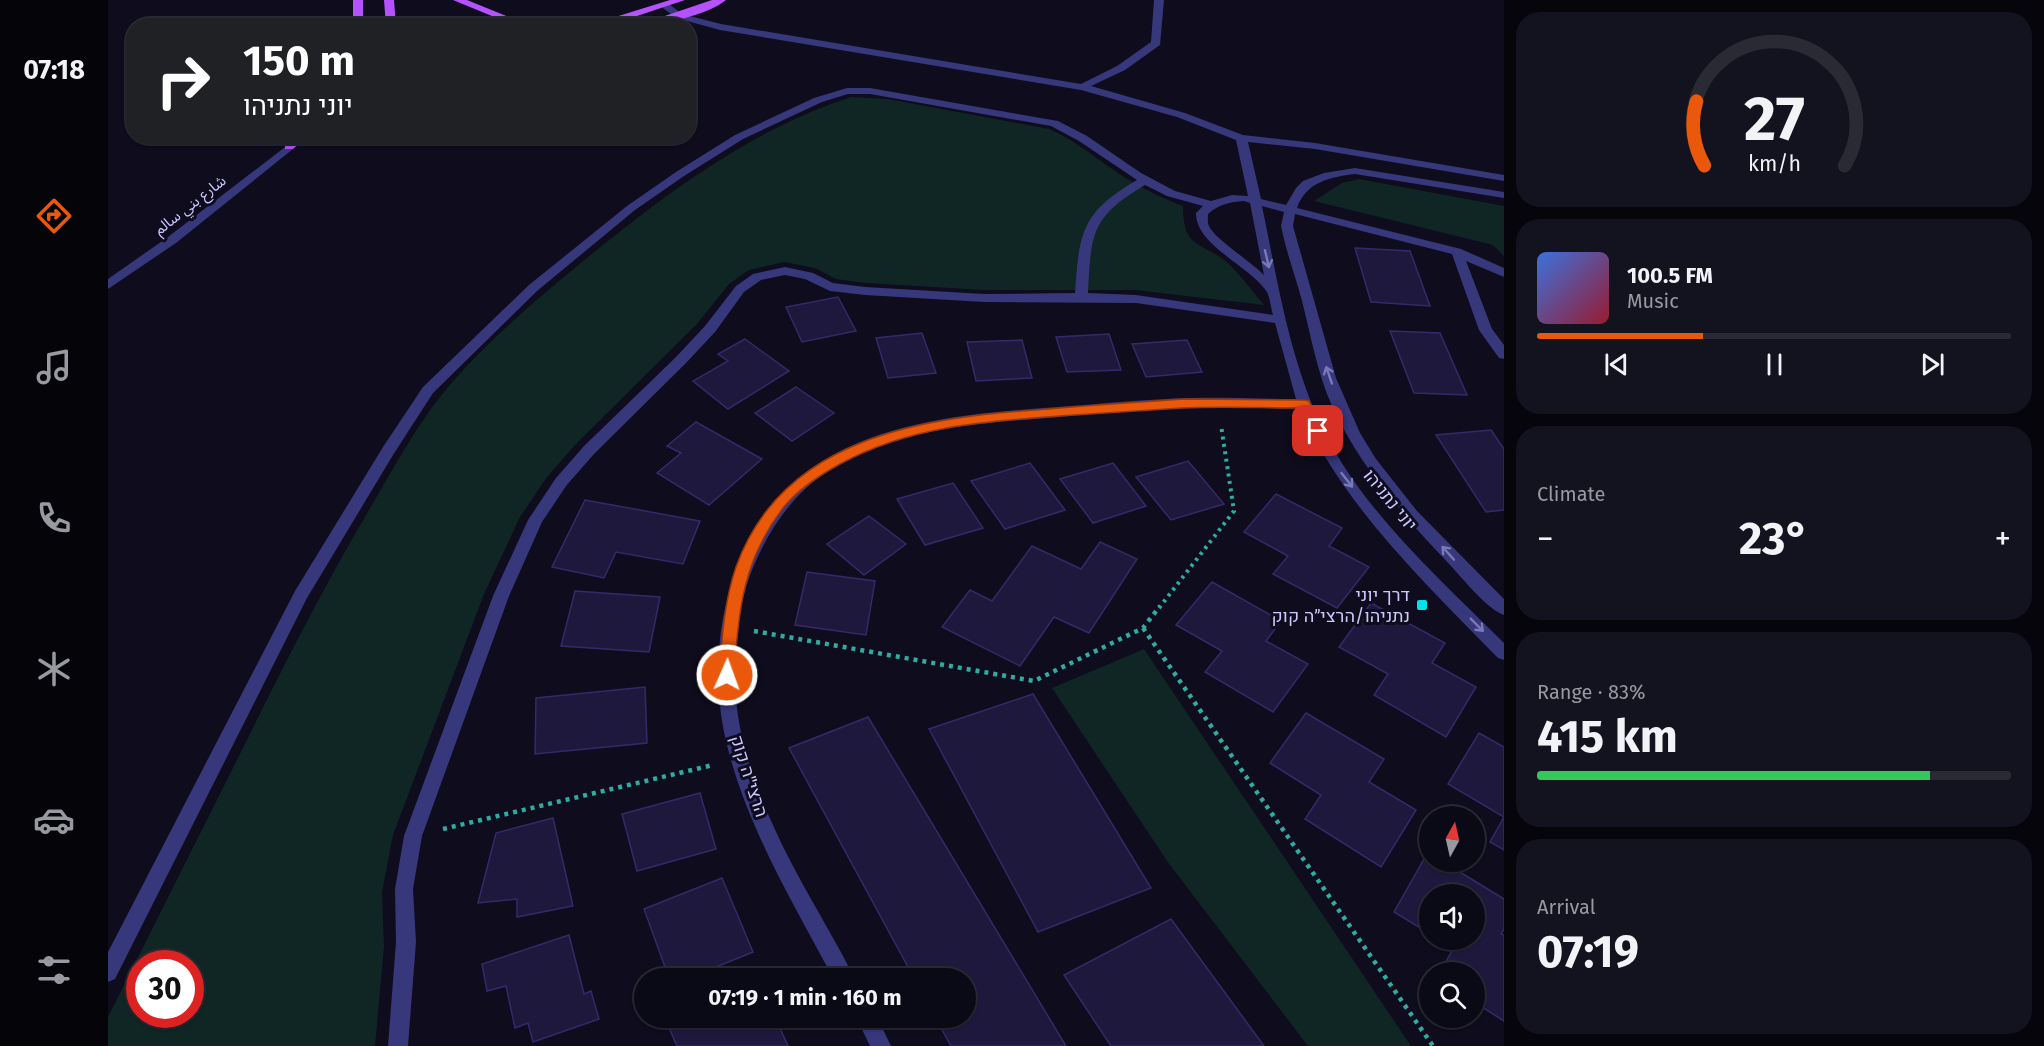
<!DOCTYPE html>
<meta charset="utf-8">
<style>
:root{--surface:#0a0916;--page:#13121f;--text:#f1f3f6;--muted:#999aa1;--line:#2a2a35;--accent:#ea580c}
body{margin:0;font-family:"Fira Sans","Noto Sans Arabic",Heebo,sans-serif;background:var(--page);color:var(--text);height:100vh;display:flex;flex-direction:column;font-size:22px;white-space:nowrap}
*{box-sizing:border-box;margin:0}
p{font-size:20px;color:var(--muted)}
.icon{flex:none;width:33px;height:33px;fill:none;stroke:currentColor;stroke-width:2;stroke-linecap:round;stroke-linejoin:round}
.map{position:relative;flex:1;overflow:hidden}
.sheet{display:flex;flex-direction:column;gap:12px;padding:12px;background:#06050c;width:540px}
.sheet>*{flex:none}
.hud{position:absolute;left:18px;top:18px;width:570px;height:126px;border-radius:24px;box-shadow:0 2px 4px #0004,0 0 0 2px var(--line);background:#202124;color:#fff;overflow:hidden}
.needle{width:39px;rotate:8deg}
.controls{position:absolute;left:1311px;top:806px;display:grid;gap:12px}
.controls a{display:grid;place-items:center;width:66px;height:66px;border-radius:50%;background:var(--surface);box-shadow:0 2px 4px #0004,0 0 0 2px var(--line);font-size:30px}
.speed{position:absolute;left:18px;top:950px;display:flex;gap:12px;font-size:30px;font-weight:700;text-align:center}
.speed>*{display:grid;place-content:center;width:78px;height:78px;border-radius:50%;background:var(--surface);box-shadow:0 2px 4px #0004,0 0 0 2px var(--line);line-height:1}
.speed .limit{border:9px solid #d22;background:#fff;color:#111}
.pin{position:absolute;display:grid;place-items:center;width:51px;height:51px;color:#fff;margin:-26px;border-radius:12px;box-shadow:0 3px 9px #0006}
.me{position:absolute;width:66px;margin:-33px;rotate:2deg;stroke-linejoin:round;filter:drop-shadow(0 0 4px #0008)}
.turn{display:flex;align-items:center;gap:21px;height:126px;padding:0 18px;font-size:27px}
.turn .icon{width:78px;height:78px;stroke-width:2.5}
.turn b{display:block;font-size:42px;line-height:51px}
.big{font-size:45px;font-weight:700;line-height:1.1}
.sheet .tile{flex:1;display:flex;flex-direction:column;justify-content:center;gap:9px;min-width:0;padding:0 21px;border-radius:24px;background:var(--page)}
.sheet .dial{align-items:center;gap:0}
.dial svg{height:156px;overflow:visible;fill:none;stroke:var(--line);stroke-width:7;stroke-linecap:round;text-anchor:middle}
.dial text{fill:var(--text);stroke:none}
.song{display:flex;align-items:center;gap:18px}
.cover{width:72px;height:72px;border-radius:9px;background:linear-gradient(135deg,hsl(220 70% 55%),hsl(350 70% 35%))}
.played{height:6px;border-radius:3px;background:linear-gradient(90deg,var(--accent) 35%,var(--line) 35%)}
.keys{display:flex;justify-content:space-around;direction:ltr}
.heat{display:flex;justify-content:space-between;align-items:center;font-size:33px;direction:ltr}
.charge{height:9px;border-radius:4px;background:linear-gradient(90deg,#34c759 83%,var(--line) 0)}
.trip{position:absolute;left:526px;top:968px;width:342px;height:60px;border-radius:30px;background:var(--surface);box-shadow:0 2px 4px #0004,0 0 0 2px var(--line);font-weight:700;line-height:60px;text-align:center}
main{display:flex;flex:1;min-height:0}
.tab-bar{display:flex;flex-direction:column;width:108px;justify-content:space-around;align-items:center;background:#040409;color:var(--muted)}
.tab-bar .icon{width:42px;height:42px}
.tab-bar .active{color:var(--accent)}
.tab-bar b{font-size:27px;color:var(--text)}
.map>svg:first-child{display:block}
.green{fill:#0f2625;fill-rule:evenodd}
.building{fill:#1e183d;stroke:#342a69;stroke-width:1.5}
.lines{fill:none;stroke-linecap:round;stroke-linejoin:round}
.path-far1{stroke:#2eac9f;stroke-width:4;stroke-dasharray:3 4.5;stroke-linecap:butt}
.path{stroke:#2eac9f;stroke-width:4.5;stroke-dasharray:4 5;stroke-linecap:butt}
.minor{fill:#37377b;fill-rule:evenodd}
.major{fill:#b551fd;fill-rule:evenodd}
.oneway{stroke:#7a78b6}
.route{fill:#ea580c;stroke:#983908;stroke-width:1.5}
.poi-dot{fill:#03e2ef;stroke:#0e0c1d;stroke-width:2}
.labels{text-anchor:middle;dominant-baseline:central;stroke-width:6;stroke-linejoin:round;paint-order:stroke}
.far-street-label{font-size:15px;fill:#ccc8fe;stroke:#0e0c1d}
.street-label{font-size:18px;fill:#ccc8fe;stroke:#0e0c1d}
.poi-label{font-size:18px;fill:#ccc8fe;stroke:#0e0c1d;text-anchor:end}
</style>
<main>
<nav class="tab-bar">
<b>07:18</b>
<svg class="icon active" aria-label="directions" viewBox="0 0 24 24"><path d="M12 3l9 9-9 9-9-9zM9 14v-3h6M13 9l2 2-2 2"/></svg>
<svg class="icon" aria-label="music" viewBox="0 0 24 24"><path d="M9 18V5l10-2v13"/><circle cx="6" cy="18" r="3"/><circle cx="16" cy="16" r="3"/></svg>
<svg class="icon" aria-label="phone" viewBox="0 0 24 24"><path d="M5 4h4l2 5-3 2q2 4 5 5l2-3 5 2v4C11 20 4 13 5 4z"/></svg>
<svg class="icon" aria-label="climate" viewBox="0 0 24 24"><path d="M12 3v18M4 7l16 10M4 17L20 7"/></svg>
<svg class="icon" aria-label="car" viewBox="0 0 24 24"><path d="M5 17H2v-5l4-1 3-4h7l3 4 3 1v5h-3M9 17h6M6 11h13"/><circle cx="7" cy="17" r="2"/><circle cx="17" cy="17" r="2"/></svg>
<svg class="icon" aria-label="filters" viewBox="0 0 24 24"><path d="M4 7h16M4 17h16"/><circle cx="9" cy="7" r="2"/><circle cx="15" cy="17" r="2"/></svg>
</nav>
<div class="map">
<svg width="1396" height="1046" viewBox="0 0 1396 1046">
<rect width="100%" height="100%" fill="#0e0c1d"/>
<!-- green -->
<g class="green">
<path d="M743,97l37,2 161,30c28,12 50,32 75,48 19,12 38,21 59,29 0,46 20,34 47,59 12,12 23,27 34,40l-129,-15h-152l-117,-7 -30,-4 -21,-11 -31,-6 -35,8 -20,14 -32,40 -121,120 -29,33 -27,40 -36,77 -91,241 -11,57 2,54 -9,100h-267v-29c43,-86 86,-171 129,-257 39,-79 78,-157 122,-233 26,-43 53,-96 85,-135 38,-46 86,-87 133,-126 83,-68 170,-135 274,-169zM32,963h50v51h-50z"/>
<polygon points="1251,179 1396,206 1396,256 1385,245 1206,201 1234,183"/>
<polygon points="1036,649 1303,1046 1200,1046 1059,861 944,688"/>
</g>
<!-- building -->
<g class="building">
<polygon points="1247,248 1302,251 1322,306 1263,302"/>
<polygon points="730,297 748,331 694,342 678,307"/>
<polygon points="1282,331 1332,333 1359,395 1306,393"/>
<polygon points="814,333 828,373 780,378 768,338"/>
<polygon points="1001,334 1013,370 959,372 948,337"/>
<polygon points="637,339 681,371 620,409 585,381 620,361 610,354"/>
<polygon points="914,340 924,378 868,381 859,342"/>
<polygon points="1079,340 1094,372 1038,377 1024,344"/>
<polygon points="688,387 726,413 684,441 647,413"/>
<polygon points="588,422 654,459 601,505 549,473 573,453 559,446"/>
<polygon points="1383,430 1396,449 1396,510 1378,512 1328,435"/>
<polygon points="1080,461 1116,504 1063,520 1028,477"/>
<polygon points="922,463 957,510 897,529 863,481"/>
<polygon points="1005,463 1038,506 985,523 952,479"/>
<polygon points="845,483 875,528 817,545 789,499"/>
<polygon points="1168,494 1234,528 1221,546 1261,567 1229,608 1165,574 1180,556 1136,532"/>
<polygon points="477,500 592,521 575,564 508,552 496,578 444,567"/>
<polygon points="761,516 798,544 756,575 719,544"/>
<polygon points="992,542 1029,559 981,633 946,617 912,666 834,627 862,590 884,601 924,546 973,569"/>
<polygon points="699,572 767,581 758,635 687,625"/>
<polygon points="1104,582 1173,621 1158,641 1200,664 1165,712 1097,672 1114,651 1068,625"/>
<polygon points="467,591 552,597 541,652 453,646"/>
<polygon points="1263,603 1337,643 1324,663 1368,687 1338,737 1266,695 1280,674 1231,647"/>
<polygon points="537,687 539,743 427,754 428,698"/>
<polygon points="925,694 1043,888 930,932 821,729"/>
<polygon points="1198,713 1276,759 1261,782 1308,810 1273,867 1197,819 1213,795 1162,763"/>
<polygon points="760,717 958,1046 843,1046 827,1017 858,1017 858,978 806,978 681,748"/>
<polygon points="1371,733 1396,747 1396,850 1382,842 1396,817 1340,784"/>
<polygon points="592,793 608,849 529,871 514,814"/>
<polygon points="445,818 465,906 409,917 409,899 370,903 388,833"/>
<polygon points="1320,852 1322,861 1334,861 1396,899 1396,929 1393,934 1396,935 1396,1021 1366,1002 1366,972 1332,972 1345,949 1329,939 1366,939 1366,894 1322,894 1322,934 1286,912"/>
<polygon points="614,878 645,952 581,978 561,978 536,909"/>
<polygon points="1063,919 1156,1046 1003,1046 956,975"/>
<polygon points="461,935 476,994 483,991 491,1019 425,1042 420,1023 407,1028 398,986 379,991 374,964"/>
<polygon points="584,1017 600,1017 602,1022 613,1017 667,1017 680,1046 569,1046 561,1028"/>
</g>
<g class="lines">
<!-- path-far1 -->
<polyline class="path-far1" points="1051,608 1126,511 1113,425"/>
<!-- path -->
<g class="path">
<polyline points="1035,628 1325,1046"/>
<polyline points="646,631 926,681 1035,628 1052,606"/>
<polyline points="335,829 605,765"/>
</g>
<!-- minor -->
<g class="minor">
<path d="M1046,0h10l-4,45 -35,25 -34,16 94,27 58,22 72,8 189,32v6l-189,-32 -67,-7 13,57 25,6 10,-17 7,-7 21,-8 31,-5 149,24v6l-149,-24c-25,3 -49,8 -58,34l164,41 43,19v9l-38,-16 26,68 12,16v14l-5,-1 -20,-28 -27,-76 -157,-40 -2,12 43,152 24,55 16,26 41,52 87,88v16c-16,-5 -41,-36 -53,-49 -46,-48 -91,-99 -119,-160 -15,-34 -21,-70 -30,-105 -6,-23 -14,-44 -19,-66l-2,-9 3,-14 -22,-6c16,77 28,158 64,229 40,79 116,146 178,208v17l-6,-2c-74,-76 -154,-151 -198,-249 -37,-1 -73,-2 -110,-1 -44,1 -88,5 -131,9 -76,6 -161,10 -228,52 -38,24 -62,60 -79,101 -21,54 -22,116 -9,171 15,61 45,118 76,172 12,22 25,43 35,65h-21c-40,-76 -87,-152 -107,-237 -13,-56 -10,-119 11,-172 18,-44 43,-82 84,-107 69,-43 157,-49 236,-55 44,-3 89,-8 133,-9 35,-1 71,1 106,1l-21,-76 -139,-20 -152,-1 -119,-7 -35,-4 -25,-12 -20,-4 -24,5 -17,12 -29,40 -29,31 -92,91 -28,32 -24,36 -33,74 -87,240 -9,53 3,53 -8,104h-20l8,-104 -1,-53 9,-53 89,-240 35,-76 28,-42 28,-32 92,-89 29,-31 31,-40 17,-12 32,-7 28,6 20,10 32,4 119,7 91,-1c4,-61 7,-81 62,-113l-58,-39 -28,-15 -181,-32h-22l-26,8 -79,37 -59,37 -49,34 -98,81 -104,102 -40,62 -86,143 -192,381 -7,3v-30l187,-361 88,-144 40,-60 106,-102 98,-79 49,-34 59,-37 79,-37 33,-10h23l188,33 29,15 54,37 34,18 36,10 21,-6 16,1 -12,-56 -59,-23 -96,-27 -361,-60 -44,-12 -13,-10v-4h6l13,10 39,10 360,60 36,-18 34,-24zM1037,185l22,11 36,10 -7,7c0,33 53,52 71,79 3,6 4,16 6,23l-137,-20 -48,-2c3,-60 3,-76 57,-108zM1136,201l6,2 14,72c-13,-13 -47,-35 -54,-47 -3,-5 -2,-9 -2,-14 11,-10 22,-12 36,-13z"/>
<polygon points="181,144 185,145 185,149 68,243 0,289 0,279 60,237"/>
<polygon points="748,1017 769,1017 783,1046 762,1046"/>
</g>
<!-- major -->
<g class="major">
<rect x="245" y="0" width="10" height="26"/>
<polygon points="276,0 286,0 288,26 278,26"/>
<polygon points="345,0 359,0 423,26 408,26"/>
<polygon points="562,0 577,0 505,24 465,26 504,18"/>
<path d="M604,0h14c-18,15 -67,26 -91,26z"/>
<polygon points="187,136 200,136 185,149 177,149 177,145"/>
</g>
</g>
<!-- one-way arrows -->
<defs><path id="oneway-shaft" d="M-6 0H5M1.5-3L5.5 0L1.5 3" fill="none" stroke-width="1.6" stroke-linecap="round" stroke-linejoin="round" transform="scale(1.5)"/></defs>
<g class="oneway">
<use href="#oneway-shaft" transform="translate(1159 259) rotate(77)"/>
<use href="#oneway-shaft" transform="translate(1221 375) rotate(-109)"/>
<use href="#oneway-shaft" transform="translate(1239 480) rotate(52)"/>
<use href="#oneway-shaft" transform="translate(1340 553) rotate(-132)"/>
<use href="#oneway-shaft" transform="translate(1369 625) rotate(45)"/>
</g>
<!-- route -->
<path class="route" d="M1076,399l121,1 4,1 15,30 -2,4h-9l-13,-27c-39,0 -79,-2 -118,0 -36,2 -72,5 -108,7 -82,6 -161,9 -234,49 -20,11 -42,25 -57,44 -41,54 -44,102 -49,167l-2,4 -5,2 -6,-2 -2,-4c3,-37 5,-73 17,-108 47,-132 191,-150 312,-158 45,-4 91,-7 136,-10z"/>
<!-- markers -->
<rect class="poi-dot" x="1308" y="599" width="12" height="12" rx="3"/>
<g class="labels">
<!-- far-street labels -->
<g class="far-street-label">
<text transform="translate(82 205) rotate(-38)">شارع بني سالم</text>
</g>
<!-- street labels -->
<g class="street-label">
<text transform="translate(1282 500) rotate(51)">יוני נתניהו</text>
<text transform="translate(641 776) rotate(72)">הרצי"ה קוק</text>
</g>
<!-- poi labels -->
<g class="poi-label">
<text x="1302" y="595">דרך יוני<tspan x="1302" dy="21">נתניהו/הרצי״ה קוק</tspan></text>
</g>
</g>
</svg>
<div class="controls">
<a><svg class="needle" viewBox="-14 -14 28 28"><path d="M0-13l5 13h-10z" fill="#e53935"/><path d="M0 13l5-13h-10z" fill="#999aa1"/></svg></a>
<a><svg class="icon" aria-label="sound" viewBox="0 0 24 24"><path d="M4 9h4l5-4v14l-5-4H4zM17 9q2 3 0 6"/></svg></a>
<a><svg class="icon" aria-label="search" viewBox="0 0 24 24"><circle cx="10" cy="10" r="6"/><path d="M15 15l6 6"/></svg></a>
</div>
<div class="speed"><div class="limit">30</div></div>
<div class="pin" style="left:1210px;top:431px;background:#d93025"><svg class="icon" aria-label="arrive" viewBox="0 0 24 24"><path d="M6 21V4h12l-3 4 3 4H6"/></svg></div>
<svg class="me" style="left:619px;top:675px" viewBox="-20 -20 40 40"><circle r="17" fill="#ea580c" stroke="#fff" stroke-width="3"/><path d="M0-11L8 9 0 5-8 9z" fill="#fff"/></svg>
<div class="trip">07:19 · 1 min · 160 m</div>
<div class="hud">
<div class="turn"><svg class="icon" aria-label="right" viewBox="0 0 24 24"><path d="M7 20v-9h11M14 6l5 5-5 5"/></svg><div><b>150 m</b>יוני נתניהו</div></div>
</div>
</div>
<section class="sheet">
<div class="tile dial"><svg viewBox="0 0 100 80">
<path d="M14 69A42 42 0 1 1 86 69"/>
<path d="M14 69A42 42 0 0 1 10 36" stroke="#ea580c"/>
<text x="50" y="56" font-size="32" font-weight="700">27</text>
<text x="50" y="72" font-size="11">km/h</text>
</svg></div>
<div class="tile">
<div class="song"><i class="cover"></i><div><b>100.5 FM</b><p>Music</p></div></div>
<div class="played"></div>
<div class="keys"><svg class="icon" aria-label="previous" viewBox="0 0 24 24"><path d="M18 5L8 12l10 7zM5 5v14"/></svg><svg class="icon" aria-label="pause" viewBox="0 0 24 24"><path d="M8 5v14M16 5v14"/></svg><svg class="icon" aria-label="next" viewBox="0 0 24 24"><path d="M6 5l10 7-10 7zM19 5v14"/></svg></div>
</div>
<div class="tile"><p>Climate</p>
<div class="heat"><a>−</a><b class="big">23°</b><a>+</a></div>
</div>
<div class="tile"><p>Range · 83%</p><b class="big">415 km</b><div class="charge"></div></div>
<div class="tile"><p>Arrival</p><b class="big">07:19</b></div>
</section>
</main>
